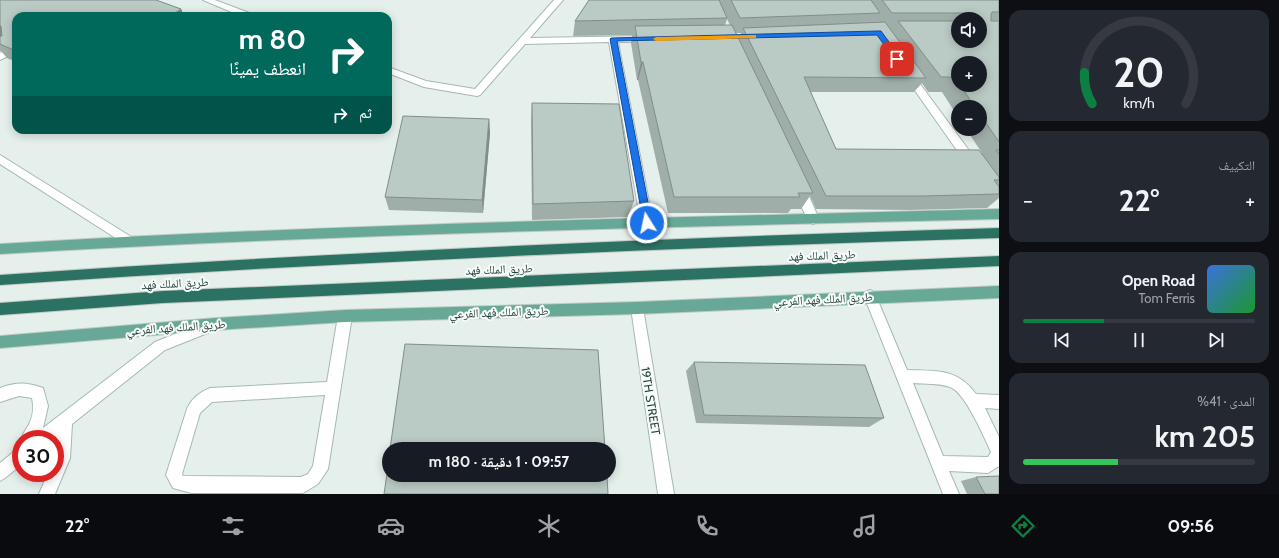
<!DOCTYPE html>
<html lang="ar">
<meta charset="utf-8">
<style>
:root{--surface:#171b24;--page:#242831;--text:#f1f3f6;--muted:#9ea1a6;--line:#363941;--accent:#0b8043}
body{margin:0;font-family:Cabin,"Noto Naskh Arabic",sans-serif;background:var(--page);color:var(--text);direction:rtl;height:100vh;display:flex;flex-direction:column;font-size:15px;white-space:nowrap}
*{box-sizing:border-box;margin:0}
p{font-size:13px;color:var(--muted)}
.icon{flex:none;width:22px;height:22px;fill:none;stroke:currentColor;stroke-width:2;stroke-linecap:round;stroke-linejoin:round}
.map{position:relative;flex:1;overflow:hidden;direction:ltr}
.panel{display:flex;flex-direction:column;gap:10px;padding:10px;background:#0d0f14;width:280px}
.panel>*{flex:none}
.hud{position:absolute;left:12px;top:12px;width:380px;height:122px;border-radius:12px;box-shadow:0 2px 10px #0003;direction:rtl;background:#00695c;color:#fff;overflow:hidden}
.tools{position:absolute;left:951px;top:12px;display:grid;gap:8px}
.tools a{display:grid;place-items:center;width:36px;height:36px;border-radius:50%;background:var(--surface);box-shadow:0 2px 10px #0003;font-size:20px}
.speed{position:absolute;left:12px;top:430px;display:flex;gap:8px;font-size:20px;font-weight:700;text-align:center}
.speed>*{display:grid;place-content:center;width:52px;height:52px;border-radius:50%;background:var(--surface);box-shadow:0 2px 10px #0003;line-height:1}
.speed .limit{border:6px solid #d22;background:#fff;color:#111}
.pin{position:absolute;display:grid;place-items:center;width:34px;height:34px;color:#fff;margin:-17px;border-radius:8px;box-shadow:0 2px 6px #0006}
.me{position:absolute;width:44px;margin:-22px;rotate:350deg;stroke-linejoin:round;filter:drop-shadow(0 0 3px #0008)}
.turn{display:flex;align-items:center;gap:14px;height:84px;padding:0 20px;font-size:18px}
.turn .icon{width:52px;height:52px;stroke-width:2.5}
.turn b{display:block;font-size:28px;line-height:34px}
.then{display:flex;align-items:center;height:38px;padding:0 20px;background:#0003;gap:8px;font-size:15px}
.big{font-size:30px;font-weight:700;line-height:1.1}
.panel .card{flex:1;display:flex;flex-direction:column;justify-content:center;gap:6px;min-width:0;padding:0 14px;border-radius:12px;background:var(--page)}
.panel .dial{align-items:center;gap:0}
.dial svg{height:104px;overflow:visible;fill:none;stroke:var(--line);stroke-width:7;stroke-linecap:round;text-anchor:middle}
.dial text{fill:var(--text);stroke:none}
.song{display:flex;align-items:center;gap:12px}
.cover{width:48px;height:48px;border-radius:6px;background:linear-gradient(135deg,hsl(220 70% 55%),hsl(130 70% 35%))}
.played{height:4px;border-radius:2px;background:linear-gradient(90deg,var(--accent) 35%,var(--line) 35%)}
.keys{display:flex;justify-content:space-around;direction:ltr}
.heat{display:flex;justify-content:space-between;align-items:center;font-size:22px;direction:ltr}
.charge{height:6px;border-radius:3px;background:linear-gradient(90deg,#34c759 41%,var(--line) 0)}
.trip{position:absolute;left:382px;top:442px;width:234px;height:40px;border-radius:20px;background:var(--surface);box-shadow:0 2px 10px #0003;font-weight:700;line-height:40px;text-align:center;direction:rtl}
.tabs{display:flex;height:64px;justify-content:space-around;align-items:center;background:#090b0e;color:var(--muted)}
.tabs .icon{width:28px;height:28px}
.tabs .on{color:var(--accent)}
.tabs b{font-size:18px;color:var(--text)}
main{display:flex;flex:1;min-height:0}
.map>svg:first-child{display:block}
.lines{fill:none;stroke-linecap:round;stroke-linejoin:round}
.minor-casing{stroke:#a7b8b2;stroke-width:2}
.major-casing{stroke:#c1cac8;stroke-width:2}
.highway-casing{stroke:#c1cac8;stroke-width:2}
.minor{fill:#fff;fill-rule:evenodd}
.major{fill:#67a896;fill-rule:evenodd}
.highway{fill:#2c7262;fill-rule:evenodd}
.wall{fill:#a0aea9;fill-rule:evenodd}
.shaded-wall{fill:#828d89}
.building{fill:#bacac4;stroke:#828d89}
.route{fill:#1a73e8;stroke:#114b97}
.slow{fill:#f59e0b}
.labels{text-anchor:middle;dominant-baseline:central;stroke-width:4;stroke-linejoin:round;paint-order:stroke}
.street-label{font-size:12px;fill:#22433a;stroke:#f6fbf9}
</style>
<main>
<section class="panel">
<div class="card dial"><svg viewBox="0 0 100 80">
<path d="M14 69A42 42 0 1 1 86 69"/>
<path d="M14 69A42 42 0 0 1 8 45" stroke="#0b8043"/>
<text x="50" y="56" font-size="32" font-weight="700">20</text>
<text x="50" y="72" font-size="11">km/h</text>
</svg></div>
<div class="card"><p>التكييف</p>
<div class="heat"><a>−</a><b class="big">22°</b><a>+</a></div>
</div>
<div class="card">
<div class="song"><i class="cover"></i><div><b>Open Road</b><p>Tom Ferris</p></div></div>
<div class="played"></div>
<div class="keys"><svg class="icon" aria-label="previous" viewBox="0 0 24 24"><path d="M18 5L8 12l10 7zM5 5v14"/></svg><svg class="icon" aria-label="pause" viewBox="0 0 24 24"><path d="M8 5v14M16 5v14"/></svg><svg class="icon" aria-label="next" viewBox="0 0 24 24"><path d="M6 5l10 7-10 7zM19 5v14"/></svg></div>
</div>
<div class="card"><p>المدى · 41%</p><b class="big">205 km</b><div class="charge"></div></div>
</section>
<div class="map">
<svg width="999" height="494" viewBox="0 0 999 494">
<rect width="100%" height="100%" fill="#e5efeb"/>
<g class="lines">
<defs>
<g id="minor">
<polygon points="203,0 215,0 252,14 253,16 241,16"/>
<polygon points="554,0 563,0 530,38 648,36 652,39 648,42 618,42 653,223 651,226 647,228 643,226 641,223 609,42 525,44 480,95 477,96 424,87 388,73 388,67 426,81 475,89"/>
<polygon points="16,45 16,52 0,60 0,53"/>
<polygon points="909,72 912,73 976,160 977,163 976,166 968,166 904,75"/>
<polygon points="0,155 133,238 135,241 133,244 129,246 125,244 0,164"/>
<polygon points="799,183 803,184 805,187 819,219 817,222 813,224 809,222 807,219 793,187 795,184"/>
<path d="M870,290l4,2 2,4 31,74c29,1 50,-2 69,24l23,1v14l-14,-1 14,29v29l-11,7 -39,-2 10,23h-16l-79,-198 2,-4zM913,383c11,1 26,0 37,4 15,5 34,50 41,65l-3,5 -45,-1z"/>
<polygon points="637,302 642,304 643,308 674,494 658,494 631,308 632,304"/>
<path d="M345,310l5,2 2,4 -24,153 -10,15 -15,9h-112l-18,-5 -7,-13 21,-66c4,-10 13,-17 23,-21l117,-6 11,-66 2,-4zM325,395l-12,71 -5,8 -7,3 -118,-1 -1,-2 18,-61 12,-11z"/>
<path d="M210,320l5,2 2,4 -2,4 -50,20 -93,74 -2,34 -15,36h-16l9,-21h7l1,-37 -3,3 -32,1c1,-5 4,-9 7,-14 5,-8 6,-19 4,-28l-13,-2 -19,6v-14c16,-6 27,-6 43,0l5,18 -5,22 112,-86z"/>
<polygon points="21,447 21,465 5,478 0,481 0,463 16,450"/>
</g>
<g id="major">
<path d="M999,209v10c-333,8 -666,15 -999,35v-10c333,-20 666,-26 999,-35z"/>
<polygon points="999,286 999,298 637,314 345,322 216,330 0,348 0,336 216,318 345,310 637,302"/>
</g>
<g id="highway">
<path d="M999,228v10c-333,10 -666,24 -999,47v-10c333,-23 666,-37 999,-47z"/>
<polygon points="999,256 999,266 163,303 0,315 0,303 163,291"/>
</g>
</defs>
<!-- minor casing -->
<use href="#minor" class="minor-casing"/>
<!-- major casing -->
<use href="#major" class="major-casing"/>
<!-- highway casing -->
<use href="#highway" class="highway-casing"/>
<!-- minor -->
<use href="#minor" class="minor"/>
<!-- major -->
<use href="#major" class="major"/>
<!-- highway -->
<use href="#highway" class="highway"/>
</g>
<!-- wall -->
<g class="wall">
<polygon points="0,0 181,9 184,16 16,16 16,62 7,58 1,51 0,51"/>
<path d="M589,0h410v198l-12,10 -77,2 -94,-1 -6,-13 -9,13h-10l-3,4h-120l-30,-133h-1l-6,-37 1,-8 -59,1 2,-15zM727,19l3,6h-5zM958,19h22l-22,22zM736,33h5l-2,6zM958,63l22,22h-22zM922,83l6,9h14l16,25v-10h22v22h-14l16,24 -146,-4 -26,-57h104z"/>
<polygon points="532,103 634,201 628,217 532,220 531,120"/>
<polygon points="489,119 490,133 483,213 389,210 385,197"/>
<polygon points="694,362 884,418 869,427 696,423 686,371"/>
<polygon points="976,477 999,494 967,494 961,481"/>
</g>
<!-- shaded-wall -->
<g class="shaded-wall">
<polygon points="181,9 184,16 171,16"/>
<polygon points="0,26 1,26 16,43 0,44"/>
<polygon points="641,62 643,62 638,80 637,80"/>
<polygon points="489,119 490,133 483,213 482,200"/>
</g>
<!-- building -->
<g class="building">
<polygon points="0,0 156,0 181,9 171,16 16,16 16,51 0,44 0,36 2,36 1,26 0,26"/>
<polygon points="589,0 719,0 727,18 575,21"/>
<polygon points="731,0 871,0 880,13 740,18"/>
<polygon points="882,0 999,0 999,12 992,12 991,14 991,21 999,21 999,142 980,114 980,107 975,107 960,85 980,85 980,63 958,63 958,82 955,77 941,77 898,21 958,21 958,41 980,41 980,19 971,19 971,13 892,13"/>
<polygon points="885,22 926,78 804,77 836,149 979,150 999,177 999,180 994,180 999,187 999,194 923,196 826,196 743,28"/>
<polygon points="732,25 813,193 798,193 800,197 674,197 643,62 641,62 635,26"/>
<polygon points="532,103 619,104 634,201 533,204"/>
<polygon points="403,116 489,119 482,200 385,197"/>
<polygon points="996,150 999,150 999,154"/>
<polygon points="405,344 598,350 605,449 390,449"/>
<polygon points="694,362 865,365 884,418 704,415"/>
<polygon points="389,460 389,475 607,475 608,494 384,494"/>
<polygon points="999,476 999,494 985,494 976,477"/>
</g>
<!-- route -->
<polygon class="route" points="878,31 881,31 900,57 900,60 895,60 877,35 617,41 652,223 650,226 644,226 610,39 611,38"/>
<!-- slow -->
<polygon class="slow" points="753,35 756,35 756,38 656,41 653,39 656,37"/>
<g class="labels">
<!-- street labels -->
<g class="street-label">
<text transform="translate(822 255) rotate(-2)">طريق الملك فهد</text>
<text transform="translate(499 269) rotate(-2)">طريق الملك فهد</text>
<text transform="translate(175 283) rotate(-3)">طريق الملك فهد</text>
<text transform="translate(823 299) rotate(-3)">طريق الملك فهد الفرعي</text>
<text transform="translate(499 312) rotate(-2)">طريق الملك فهد الفرعي</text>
<text transform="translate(176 327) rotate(-4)">طريق الملك فهد الفرعي</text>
<text transform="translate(651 401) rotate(81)">19TH STREET</text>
</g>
</g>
</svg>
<div class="tools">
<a><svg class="icon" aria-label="sound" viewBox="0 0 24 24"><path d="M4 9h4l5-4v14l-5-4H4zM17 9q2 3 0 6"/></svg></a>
<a>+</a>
<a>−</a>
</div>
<div class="speed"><div class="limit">30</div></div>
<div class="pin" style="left:897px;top:59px;background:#d93025"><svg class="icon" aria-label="arrive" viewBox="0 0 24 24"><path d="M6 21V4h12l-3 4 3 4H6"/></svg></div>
<svg class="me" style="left:647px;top:223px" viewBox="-20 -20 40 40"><circle r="17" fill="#1a73e8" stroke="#fff" stroke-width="3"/><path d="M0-11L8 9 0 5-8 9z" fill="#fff"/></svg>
<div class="trip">09:57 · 1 دقيقة · 180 m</div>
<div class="hud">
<div class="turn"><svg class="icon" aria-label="right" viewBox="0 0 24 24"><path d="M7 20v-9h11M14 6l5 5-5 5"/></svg><div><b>80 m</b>انعطف يمينًا</div></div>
<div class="then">ثم<svg class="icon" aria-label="right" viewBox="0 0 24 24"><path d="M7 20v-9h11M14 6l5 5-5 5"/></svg></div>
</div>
</div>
</main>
<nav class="tabs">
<b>09:56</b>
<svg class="icon on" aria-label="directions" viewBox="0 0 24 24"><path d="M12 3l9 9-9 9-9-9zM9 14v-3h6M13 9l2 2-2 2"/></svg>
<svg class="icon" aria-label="music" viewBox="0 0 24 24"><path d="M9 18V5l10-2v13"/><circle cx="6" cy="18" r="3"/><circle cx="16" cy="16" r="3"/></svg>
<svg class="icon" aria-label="phone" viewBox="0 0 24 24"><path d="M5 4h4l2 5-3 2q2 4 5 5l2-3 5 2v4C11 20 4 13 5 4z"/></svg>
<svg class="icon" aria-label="climate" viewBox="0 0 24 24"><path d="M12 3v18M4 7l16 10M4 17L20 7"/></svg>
<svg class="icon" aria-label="car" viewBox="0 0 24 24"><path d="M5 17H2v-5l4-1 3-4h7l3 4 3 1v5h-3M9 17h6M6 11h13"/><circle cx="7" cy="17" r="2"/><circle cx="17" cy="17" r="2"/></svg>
<svg class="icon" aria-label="filters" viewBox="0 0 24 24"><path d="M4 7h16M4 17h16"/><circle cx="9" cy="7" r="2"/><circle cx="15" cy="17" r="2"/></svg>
<b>22°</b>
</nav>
